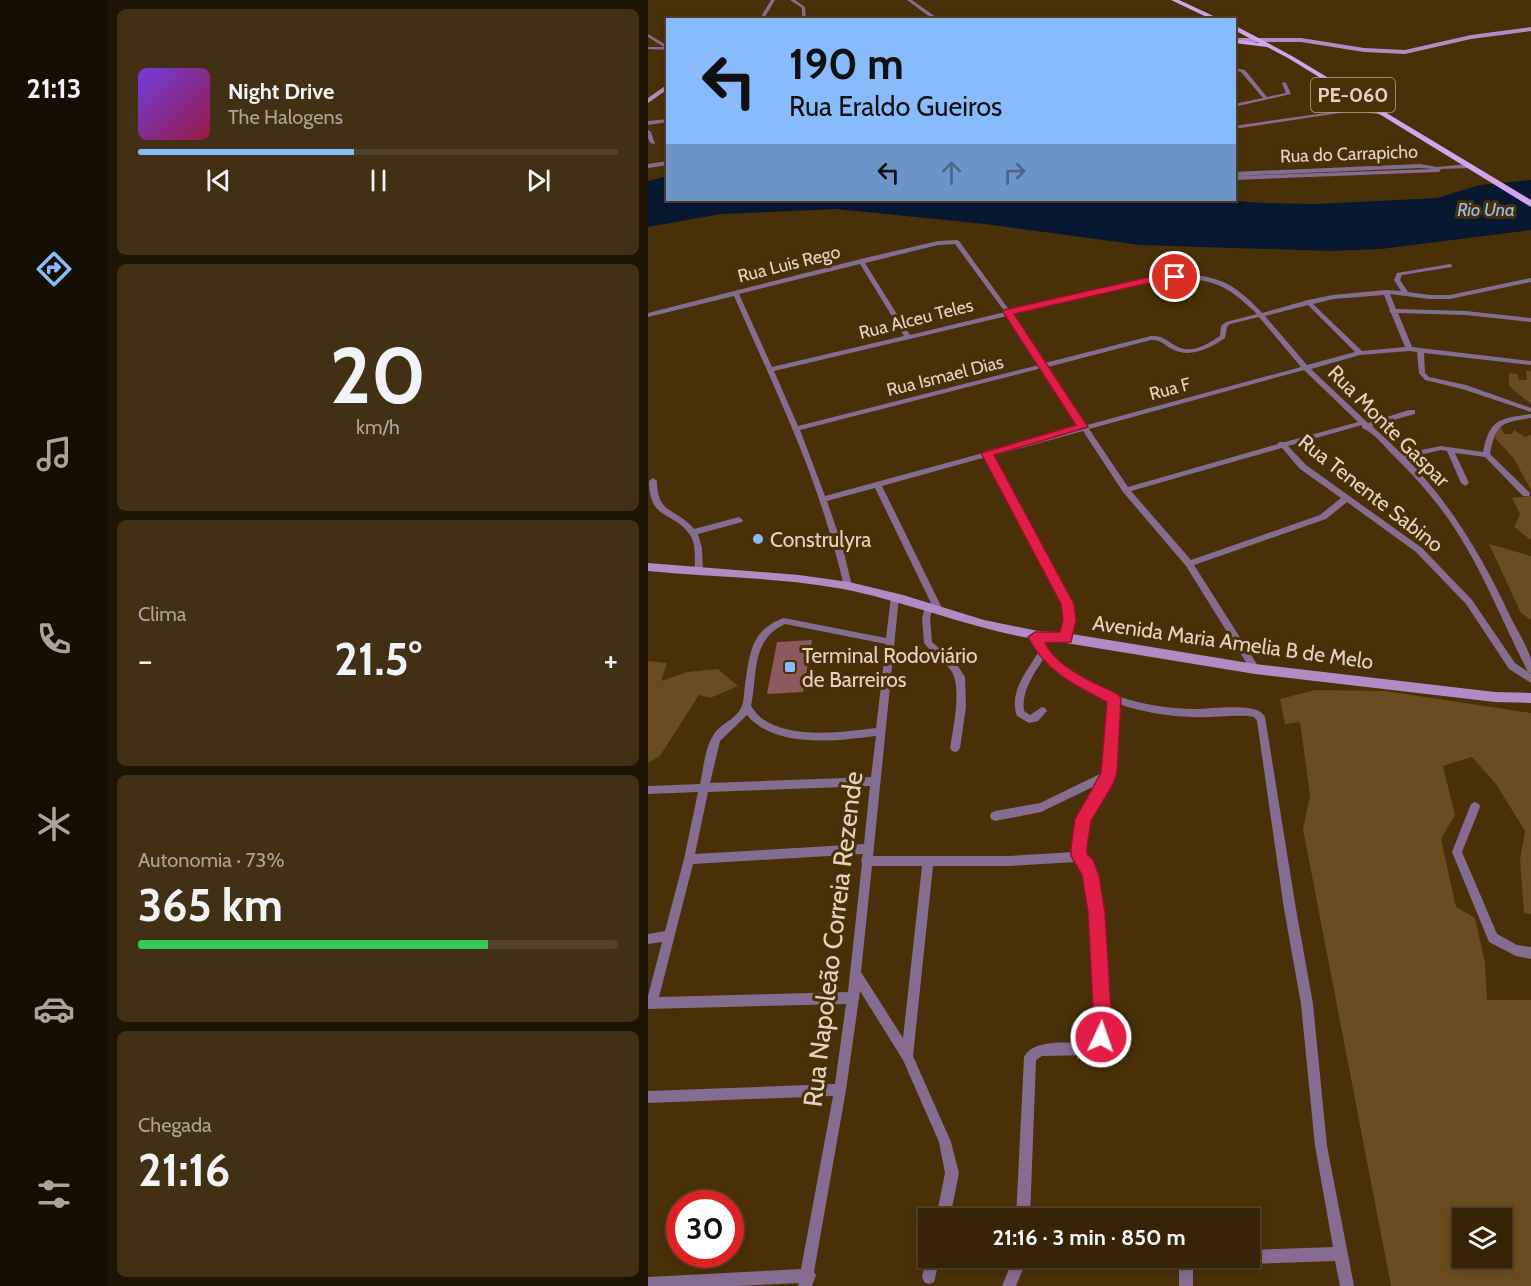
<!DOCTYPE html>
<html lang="pt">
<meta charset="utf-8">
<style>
:root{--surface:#372406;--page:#423014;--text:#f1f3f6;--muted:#aaa49b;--line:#514128;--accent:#87bbfb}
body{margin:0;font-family:Cabin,sans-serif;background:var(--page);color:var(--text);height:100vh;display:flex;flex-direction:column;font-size:22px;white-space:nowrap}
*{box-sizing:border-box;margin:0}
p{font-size:20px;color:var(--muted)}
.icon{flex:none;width:33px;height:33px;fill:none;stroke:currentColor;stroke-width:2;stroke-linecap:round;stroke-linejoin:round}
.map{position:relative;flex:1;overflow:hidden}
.panel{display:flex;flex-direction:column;gap:9px;padding:9px;background:#1e1403;width:540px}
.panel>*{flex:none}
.hud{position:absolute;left:18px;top:18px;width:570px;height:183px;border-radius:0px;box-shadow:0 3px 9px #0003,0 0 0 2px var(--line);background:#87bbfb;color:#111;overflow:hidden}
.tools{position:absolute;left:804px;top:1208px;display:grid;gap:12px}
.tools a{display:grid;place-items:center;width:60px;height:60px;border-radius:0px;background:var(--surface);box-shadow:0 3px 9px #0003,0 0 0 2px var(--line);font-size:30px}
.speed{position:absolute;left:18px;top:1190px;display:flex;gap:12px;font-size:30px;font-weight:700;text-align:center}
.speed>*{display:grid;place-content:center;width:78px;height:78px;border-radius:50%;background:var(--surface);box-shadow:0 3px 9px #0003,0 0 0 2px var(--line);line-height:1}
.speed .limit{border:9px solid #d22;background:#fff;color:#111}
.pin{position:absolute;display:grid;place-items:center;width:51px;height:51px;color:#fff;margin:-26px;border:3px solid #fff;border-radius:50%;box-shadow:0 2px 6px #0007}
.me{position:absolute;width:66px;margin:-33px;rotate:3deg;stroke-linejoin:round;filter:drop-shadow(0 0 4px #0008)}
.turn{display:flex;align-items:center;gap:21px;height:126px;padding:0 24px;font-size:27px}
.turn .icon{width:78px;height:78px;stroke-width:2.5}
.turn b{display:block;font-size:42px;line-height:51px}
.lanes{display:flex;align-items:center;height:57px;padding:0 24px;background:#0003;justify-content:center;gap:30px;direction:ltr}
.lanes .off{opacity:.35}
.big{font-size:45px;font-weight:800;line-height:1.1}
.panel .card{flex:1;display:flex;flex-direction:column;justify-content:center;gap:9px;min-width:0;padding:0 21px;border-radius:9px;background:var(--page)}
.panel .dial{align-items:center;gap:0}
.dial b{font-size:78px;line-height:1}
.song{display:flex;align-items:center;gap:18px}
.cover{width:72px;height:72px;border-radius:9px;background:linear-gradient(135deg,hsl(260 70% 55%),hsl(340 70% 35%))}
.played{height:6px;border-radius:3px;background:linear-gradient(90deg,var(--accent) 45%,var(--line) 45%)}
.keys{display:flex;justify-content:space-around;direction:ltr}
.heat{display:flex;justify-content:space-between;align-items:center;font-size:33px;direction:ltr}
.charge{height:9px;border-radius:4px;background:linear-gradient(90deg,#34c759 73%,var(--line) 0)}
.trip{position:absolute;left:270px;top:1208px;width:342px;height:60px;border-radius:0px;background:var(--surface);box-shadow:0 3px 9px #0003,0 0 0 2px var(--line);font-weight:800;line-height:60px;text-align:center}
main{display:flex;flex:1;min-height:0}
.tabs{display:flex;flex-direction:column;width:108px;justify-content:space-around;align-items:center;background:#160e02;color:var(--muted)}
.tabs .icon{width:42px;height:42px}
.tabs .selected{color:var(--accent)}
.tabs b{font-size:27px;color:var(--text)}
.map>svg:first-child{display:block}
.green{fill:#6a4c20;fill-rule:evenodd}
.water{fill:#061931}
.building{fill:#8a5a5e}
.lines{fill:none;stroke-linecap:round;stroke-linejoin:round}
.street{fill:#856d91;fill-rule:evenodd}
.secondary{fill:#b18bc4;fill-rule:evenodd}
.primary{fill:#d3a3ec;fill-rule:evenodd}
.route{fill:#e11d48;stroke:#92132f;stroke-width:1.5}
.poi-dot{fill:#87bbfb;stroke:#493008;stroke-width:2}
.labels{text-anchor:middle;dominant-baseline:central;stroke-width:6;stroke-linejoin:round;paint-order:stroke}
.far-street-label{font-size:18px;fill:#e3d4c0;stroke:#493008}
.far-water-label{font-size:18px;font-style:italic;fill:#92c2fd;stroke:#493008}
.shield{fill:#493008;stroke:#b5a389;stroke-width:1.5}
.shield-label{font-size:20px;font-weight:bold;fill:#e3d4c0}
.street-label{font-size:21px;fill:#e3d4c0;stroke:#493008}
.poi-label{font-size:21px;fill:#e3d4c0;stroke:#493008;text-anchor:start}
.near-street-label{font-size:26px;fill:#e3d4c0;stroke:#493008}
</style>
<main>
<nav class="tabs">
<b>21:13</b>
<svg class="icon selected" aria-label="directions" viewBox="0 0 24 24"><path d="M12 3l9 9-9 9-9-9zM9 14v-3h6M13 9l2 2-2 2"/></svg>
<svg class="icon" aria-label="music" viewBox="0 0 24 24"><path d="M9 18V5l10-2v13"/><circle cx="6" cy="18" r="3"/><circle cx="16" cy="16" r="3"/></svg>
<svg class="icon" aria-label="phone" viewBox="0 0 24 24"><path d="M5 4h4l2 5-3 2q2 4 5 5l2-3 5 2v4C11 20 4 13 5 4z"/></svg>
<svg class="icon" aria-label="climate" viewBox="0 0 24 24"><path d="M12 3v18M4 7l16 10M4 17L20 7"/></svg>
<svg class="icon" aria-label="car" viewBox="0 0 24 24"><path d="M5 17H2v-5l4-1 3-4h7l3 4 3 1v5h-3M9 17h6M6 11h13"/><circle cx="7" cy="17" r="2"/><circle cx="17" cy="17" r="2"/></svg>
<svg class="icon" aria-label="filters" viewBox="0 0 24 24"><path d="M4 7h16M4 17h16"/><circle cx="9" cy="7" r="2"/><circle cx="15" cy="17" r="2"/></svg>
</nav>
<section class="panel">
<div class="card">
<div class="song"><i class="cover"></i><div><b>Night Drive</b><p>The Halogens</p></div></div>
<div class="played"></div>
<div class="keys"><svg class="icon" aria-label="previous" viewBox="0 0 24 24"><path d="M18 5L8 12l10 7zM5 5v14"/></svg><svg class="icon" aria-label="pause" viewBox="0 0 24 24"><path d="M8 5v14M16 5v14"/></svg><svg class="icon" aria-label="next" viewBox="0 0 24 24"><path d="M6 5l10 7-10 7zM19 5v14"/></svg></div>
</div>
<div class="card dial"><b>20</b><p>km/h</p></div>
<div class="card"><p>Clima</p>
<div class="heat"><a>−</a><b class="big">21.5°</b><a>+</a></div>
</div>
<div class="card"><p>Autonomia · 73%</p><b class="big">365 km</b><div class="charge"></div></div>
<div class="card"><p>Chegada</p><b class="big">21:16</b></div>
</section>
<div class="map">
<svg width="883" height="1286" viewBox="0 0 883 1286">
<rect width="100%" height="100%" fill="#493008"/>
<!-- green -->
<g class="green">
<polygon points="878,371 883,371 883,404 861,386 861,373 869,374 871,380 879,380"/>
<polygon points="852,426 856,434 864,434 866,430 877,437 883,435 883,490 866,459 848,439 846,433"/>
<polygon points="883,496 883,540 866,527 872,514 864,498"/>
<polygon points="841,544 883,556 883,620 873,613"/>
<polygon points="0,661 19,663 13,681 39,672 70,669 90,686 62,698 51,695 12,756 0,763"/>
<path d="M667,690l70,1 146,22v201l-7,-1 -4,-53 5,-29 -29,-47 -24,-27 -29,9 12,49 -14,24 15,68 19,11 10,45 2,37h44v286h-140l-88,-457 7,-34 -10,-73 -15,2 -5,-25zM814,1218h40v39h-40z"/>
</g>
<!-- water -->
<polygon class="water" points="19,176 20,200 574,200 615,203 669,204 789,198 832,185 883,180 883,230 733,249 684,251 492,245 337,224 188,209 73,214 0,227 0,181"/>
<!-- building -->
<polygon class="building" points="164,640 155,692 119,694 129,642"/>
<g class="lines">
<!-- street -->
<g class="street">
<polygon points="123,0 127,0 115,20 111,20"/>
<polygon points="142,0 147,0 157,7 158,20 154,20 154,8"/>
<polygon points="259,0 264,0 292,20 286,20"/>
<polygon points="0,34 20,46 20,50 0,49 0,47 16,47 0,37"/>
<polygon points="586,68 597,70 619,97 638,93 634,83 636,82 638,83 643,94 586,107 586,104 615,98 593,72 586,70"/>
<polygon points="705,109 739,114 737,115 705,111 586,129 586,126"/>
<polygon points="20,119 20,122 0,125 0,121"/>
<polygon points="0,130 3,132 7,144 2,143 0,138"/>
<polygon points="20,161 20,165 0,168 0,164"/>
<polygon points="772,164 789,167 821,164 824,166 821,168 793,169 791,172 586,180 586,176 785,169 772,168 586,176 586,172"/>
<path d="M309,240l2,1 51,70c29,-7 57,-14 86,-20 38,-9 83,-25 122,-11 18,6 32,20 44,33l46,-13 25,-5 53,-5 15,1 -7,-11 3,-7 53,-9 2,1v2l-50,8 -2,5 8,12 21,3h21l81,-17v4l-81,17h-21l-39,-5 6,15 70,2 65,7v4l-65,-7 -68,-2 14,34 119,14v4l-107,-12 1,20 4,4 37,8 65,23v4l-69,-23 -37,-9 -6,-7 -2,-21 -8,-1 -49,4 -49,14 57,54 41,-13h6v4l-43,12 30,28 39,-8 42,6c7,-33 15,-33 48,-38v4c-30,5 -35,5 -41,36l39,38 1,2 -1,2h-6l-38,-39 -30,-4 14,30 -4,3 -4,-3 -14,-32 -6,-1 -35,8c46,47 77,100 105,160 5,10 17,30 20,41 0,4 0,9 0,14l-3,-1c-24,-47 -43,-96 -71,-140 -17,-27 -38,-51 -61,-74 -10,-9 -21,-25 -34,-30v-3l-74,21 18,19 116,83 50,52 43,63 16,11v9l-22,-14 -43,-65 -50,-52 -69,-50 -21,17 -132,46 66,104 -2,3h-6l-66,-106 -63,-74 -40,-61 -91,25 77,139 4,16 -3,27 -1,2h-6l-1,-2 3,-27 -4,-16 -75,-138 -104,29 60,122 -4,3 -3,-1 -2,-3 -3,11 2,24 24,21 9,14 1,30 -6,41 -2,3 -3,1 -3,-1 -2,-3c3,-20 13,-63 0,-79 -7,-9 -19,-16 -26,-26l-2,-25 4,-14 5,-1 -56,-115 -48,13 16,47 9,38 -4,3 -4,-3c-6,-25 -13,-50 -21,-75 -24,-74 -58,-144 -89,-215l-86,21v-4l213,-54 77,-18zM307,244l50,68 -95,23 -45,-72 73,-18zM212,264l44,72 -132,31 -33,-73zM529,279c38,-1 53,9 80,35l-31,8 -5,4 -1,10c-12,8 -28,18 -42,11 -10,-5 -15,-12 -27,-11l-106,27 -32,-49 136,-32zM736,295l6,15 -1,1 2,2 14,34 -43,4 -49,-47 20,-5zM660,305l47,47 -48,13 -42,-49zM359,316l32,49 -241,61 -24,-55zM611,317l42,50 -214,58 -39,-58 103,-27c10,-1 13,5 21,9 18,10 38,-1 53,-11l2,-11 3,-3zM394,368l38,59 -90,24h-6l-1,2 -158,43 -25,-66zM656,370l54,52 -73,20h-6l-1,2 -150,43 -39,-58zM634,448l18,21 41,29 -21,17 -129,45 -60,-69z"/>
<path d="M5,478l4,3c0,34 20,27 37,48l45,-12 4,3 -1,2 -44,12 4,14 1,24 -1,2 -3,1 -4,-3c-1,-12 2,-27 -5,-37 -16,-24 -41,-14 -41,-54z"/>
<path d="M247,594l4,3 -26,259h136l65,-4 4,-33 21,-35 -58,28 -46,9 -4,-2 -1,-3 1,-3 4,-2 45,-8 64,-31 5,-72c-25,-8 -46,-23 -65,-42 -10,16 -23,33 -20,53l6,4 12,-8 3,1 2,3 -9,10 -9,2 -12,-7c-9,-24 11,-46 22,-65l-8,-14 1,-2h6c4,6 8,13 13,19 34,39 93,54 143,55 17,0 51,-5 65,2 2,1 5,4 6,6l31,192 17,95 14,142 27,140h-14l-5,-25 -85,3 -5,-2 -2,-5h7v-7l83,-3 -18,-101 -14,-142 -17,-95 -27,-188 -3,-4 -6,-1c-19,-1 -37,2 -56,1 -25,-1 -50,-5 -74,-13l-4,69 -4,12 -22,35 -4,27v8l8,10 7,26 10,136c-4,13 -5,22 -18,28l-49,1 -6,4 -6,158h-14l8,-161c9,-19 47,-14 65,-14l4,-3 4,-13 -8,-136 -7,-23 -5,-6 -68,4h-76l-20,190 38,86 8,31 -9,45h-14l9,-45 -6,-31 -36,-82 -43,-69 -14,99 -32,182 2,3 -4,11h-14l1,-3 -63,3h-88v-9l153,-8 32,-173 -185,7v-12l187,-7 11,-80 -198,5v-13l14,-54 -14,2v-10l17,-3 19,-72 14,-67 -50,2v-8l52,-2c4,-18 5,-40 17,-54 7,-7 19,-12 24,-22 3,-6 3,-15 4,-23 5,-31 5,-55 39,-67l102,20 5,-41zM137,624l101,20 -10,84c-33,4 -88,12 -116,-11 -3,-3 -6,-7 -9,-11 7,-31 -1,-66 34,-82zM99,715c28,34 89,26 129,21l-5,41 -161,6 10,-42zM222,786l-6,58 -169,10 13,-62zM215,854l-2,7 1,2 -14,129 -189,5 34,-133zM224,866h50l-19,172 -42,-66z"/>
<polygon points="827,802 831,804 832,807 814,852 849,934 869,945 883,947 883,959 868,956 841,942 804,852 823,804"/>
<polygon points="280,1252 280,1257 292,1257 286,1282 281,1284 276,1282 274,1277"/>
<polygon points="366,1257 594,1257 592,1262 587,1264 545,1265 545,1286 531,1286 531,1265 375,1269 368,1286 354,1286"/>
</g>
<!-- secondary -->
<g class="secondary">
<polygon points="883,27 883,31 823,39 757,54 716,52 653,42 586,42 586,38 653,38 716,48 757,50 823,35"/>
<polygon points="20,84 20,89 0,103 0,98"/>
<path d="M0,563l151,12 50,7 54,13 81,25 54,11 28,2 189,31 240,28 36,1v10l-36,-1 -240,-28 -189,-31c-74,-6 -141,-36 -213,-52 -67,-14 -137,-13 -205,-20z"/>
</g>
<!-- primary -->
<g class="primary">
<polygon points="523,0 531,0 574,20 565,20"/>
<polygon points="586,25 644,56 883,200 883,207 640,58 619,47 586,43 586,39 611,43 586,30"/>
</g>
</g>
<!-- route -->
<path class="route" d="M530,275v4l-3,1 -26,3 -135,31 74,113 -94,28 80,149 2,16 -5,22 -26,1c13,26 49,39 74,52l2,4 -4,74 -5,13 -21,35 -4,26v7l6,6 6,15 6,37 7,115 -5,16 -6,3 -7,-3 -2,-6 2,-10 -6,-115 -6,-37 -11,-19v-9l4,-28 26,-46 6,-71c-33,-17 -62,-31 -79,-65l7,-5h25l3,-12 -2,-16 -80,-151 95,-28 -73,-113 1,-2 145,-33z"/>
<!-- markers -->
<g class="poi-dot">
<circle cx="110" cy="539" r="6"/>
<rect x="136" y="661" width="12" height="12" rx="3"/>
</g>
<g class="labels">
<!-- far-street labels -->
<g class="far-street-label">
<text transform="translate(701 154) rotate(-2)">Rua do Carrapicho</text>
<text transform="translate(141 264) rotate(-14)">Rua Luis Rego</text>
<text transform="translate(268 319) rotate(-14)">Rua Alceu Teles</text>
<text transform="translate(297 376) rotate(-14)">Rua Ismael Dias</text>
<text transform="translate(522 389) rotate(-15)">Rua F</text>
</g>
<!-- far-water labels -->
<g class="far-water-label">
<text x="838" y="210">Rio Una</text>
</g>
<!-- shield labels -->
<rect class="shield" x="663" y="78" width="84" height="34" rx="4.5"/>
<g class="shield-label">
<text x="705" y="95">PE-060</text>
</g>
<!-- street labels -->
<g class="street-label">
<text transform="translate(741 426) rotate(45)">Rua Monte Gaspar</text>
<text transform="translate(723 493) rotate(38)">Rua Tenente Sabino</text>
<text transform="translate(585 642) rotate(8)">Avenida Maria Amelia B de Melo</text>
</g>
<!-- poi labels -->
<g class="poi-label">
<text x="122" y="539">Construlyra</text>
<text x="154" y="655">Terminal Rodoviário<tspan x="154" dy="24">de Barreiros</tspan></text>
</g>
<!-- near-street labels -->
<g class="near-street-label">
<text transform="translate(185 939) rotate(-83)">Rua Napoleão Correia Rezende</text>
</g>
</g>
</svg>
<div class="tools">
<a><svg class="icon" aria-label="layers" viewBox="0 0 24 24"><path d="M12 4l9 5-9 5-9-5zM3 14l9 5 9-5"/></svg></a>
</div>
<div class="speed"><div class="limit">30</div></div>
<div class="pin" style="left:527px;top:277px;background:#d93025"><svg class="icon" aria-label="arrive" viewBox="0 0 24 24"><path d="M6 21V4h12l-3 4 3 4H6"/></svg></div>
<svg class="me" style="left:453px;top:1037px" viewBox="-20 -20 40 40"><circle r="17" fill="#e11d48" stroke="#fff" stroke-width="3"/><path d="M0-11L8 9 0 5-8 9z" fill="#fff"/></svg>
<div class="trip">21:16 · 3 min · 850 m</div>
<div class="hud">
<div class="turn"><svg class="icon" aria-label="left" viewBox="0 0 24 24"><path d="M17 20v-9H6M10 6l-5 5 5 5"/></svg><div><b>190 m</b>Rua Eraldo Gueiros</div></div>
<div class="lanes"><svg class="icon" aria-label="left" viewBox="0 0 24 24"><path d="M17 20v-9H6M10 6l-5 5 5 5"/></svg><svg class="icon off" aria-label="ahead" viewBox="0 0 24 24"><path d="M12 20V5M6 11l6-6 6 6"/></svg><svg class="icon off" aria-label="right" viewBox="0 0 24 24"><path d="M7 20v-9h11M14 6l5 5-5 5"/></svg></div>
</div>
</div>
</main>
